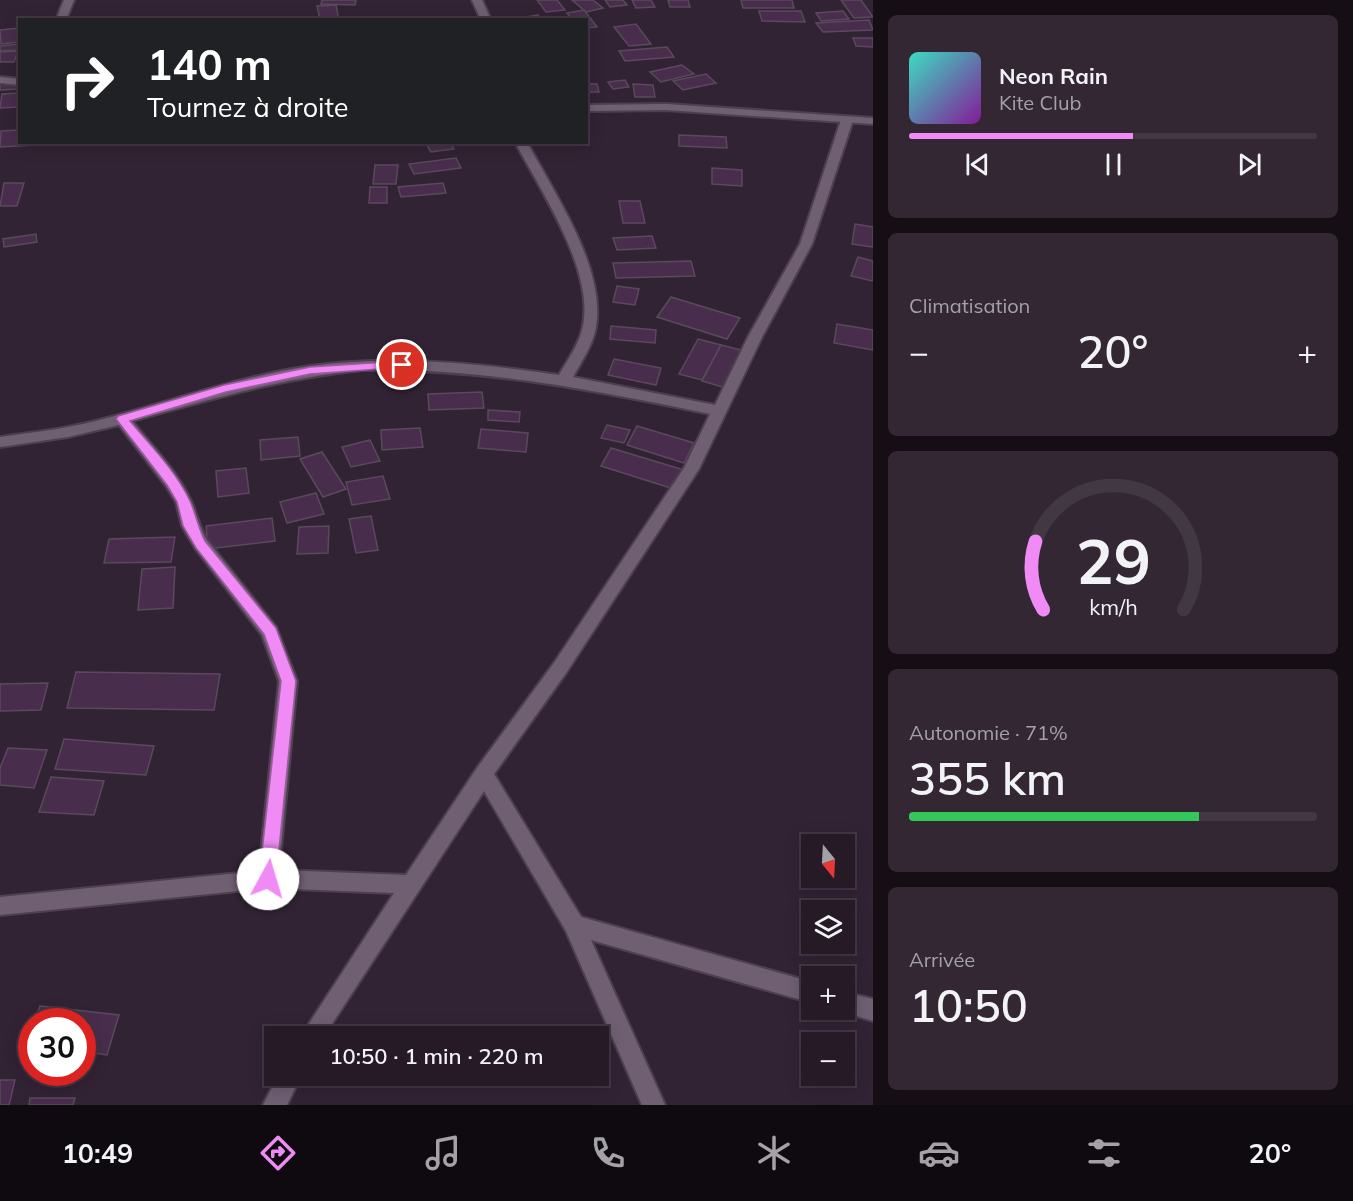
<!DOCTYPE html>
<html lang="fr">
<meta charset="utf-8">
<style>
:root{--surface:#261a27;--page:#322733;--text:#f1f3f6;--muted:#a4a1a7;--line:#423844;--accent:#f08bf6}
body{margin:0;font-family:Mulish,sans-serif;background:var(--page);color:var(--text);height:100vh;display:flex;flex-direction:column;font-size:22px;white-space:nowrap}
*{box-sizing:border-box;margin:0}
p{font-size:20px;color:var(--muted)}
.icon{flex:none;width:33px;height:33px;fill:none;stroke:currentColor;stroke-width:2;stroke-linecap:round;stroke-linejoin:round}
.map{position:relative;flex:1;overflow:hidden}
.drawer{display:flex;flex-direction:column;gap:15px;padding:15px;background:#150e15;width:480px}
.drawer>*{flex:none}
.top-card{position:absolute;left:18px;top:18px;width:570px;height:126px;border-radius:0px;box-shadow:0 3px 15px #0003,0 0 0 2px var(--line);background:#202124;color:#fff;overflow:hidden}
.needle{width:39px;rotate:162deg}
.fabs{position:absolute;left:801px;top:834px;display:grid;gap:12px}
.fabs a{display:grid;place-items:center;width:54px;height:54px;border-radius:0px;background:var(--surface);box-shadow:0 3px 15px #0003,0 0 0 2px var(--line);font-size:30px}
.speed{position:absolute;left:18px;top:1008px;display:flex;gap:12px;font-size:30px;font-weight:700;text-align:center}
.speed>*{display:grid;place-content:center;width:78px;height:78px;border-radius:50%;background:var(--surface);box-shadow:0 3px 15px #0003,0 0 0 2px var(--line);line-height:1}
.speed .limit{border:9px solid #d22;background:#fff;color:#111}
.pin{position:absolute;display:grid;place-items:center;width:51px;height:51px;color:#fff;margin:-26px;border:3px solid #fff;border-radius:50%;box-shadow:0 2px 6px #0007}
.me{position:absolute;width:66px;margin:-33px;rotate:6deg;stroke-linejoin:round;filter:drop-shadow(0 0 4px #0008)}
.turn{display:flex;align-items:center;gap:21px;height:126px;padding:0 30px;font-size:27px}
.turn .icon{width:78px;height:78px;stroke-width:2.5}
.turn b{display:block;font-size:42px;line-height:51px}
.big{font-size:45px;font-weight:600;line-height:1.1}
.drawer .widget{flex:1;display:flex;flex-direction:column;justify-content:center;gap:9px;min-width:0;padding:0 21px;border-radius:9px;background:var(--page)}
.drawer .dial{align-items:center;gap:0}
.dial svg{height:156px;overflow:visible;fill:none;stroke:var(--line);stroke-width:7;stroke-linecap:round;text-anchor:middle}
.dial text{fill:var(--text);stroke:none}
.song{display:flex;align-items:center;gap:18px}
.cover{width:72px;height:72px;border-radius:9px;background:linear-gradient(135deg,hsl(170 70% 55%),hsl(290 70% 35%))}
.played{height:6px;border-radius:3px;background:linear-gradient(90deg,var(--accent) 55%,var(--line) 55%)}
.keys{display:flex;justify-content:space-around;direction:ltr}
.heat{display:flex;justify-content:space-between;align-items:center;font-size:33px;direction:ltr}
.charge{height:9px;border-radius:4px;background:linear-gradient(90deg,#34c759 71%,var(--line) 0)}
.trip{position:absolute;left:264px;top:1026px;width:345px;height:60px;border-radius:0px;background:var(--surface);box-shadow:0 3px 15px #0003,0 0 0 2px var(--line);font-weight:600;line-height:60px;text-align:center}
.tab-bar{display:flex;height:96px;justify-content:space-around;align-items:center;background:#0f0a10;color:var(--muted)}
.tab-bar .icon{width:42px;height:42px}
.tab-bar .current{color:var(--accent)}
.tab-bar b{font-size:27px;color:var(--text)}
main{display:flex;flex:1;min-height:0}
.map>svg:first-child{display:block}
.building{fill:#482e4c;stroke:#5a495c;stroke-width:1.5}
.lines{fill:none;stroke-linecap:round;stroke-linejoin:round}
.minor-casing{stroke:#4d404e;stroke-width:4}
.tertiary-casing{stroke:#4d404e;stroke-width:4}
.minor{fill:#705f73;fill-rule:evenodd}
.tertiary{fill:#705f73;fill-rule:evenodd}
.route{fill:#f08bf6;stroke:#9c5aa0;stroke-width:1.5}
</style>
<main>
<div class="map">
<svg width="873" height="1105" viewBox="0 0 873 1105">
<rect width="100%" height="100%" fill="#322334"/>
<!-- building -->
<g class="building">
<polygon points="322,0 356,0 355,5 321,4"/>
<polygon points="537,0 557,0 565,10 546,12"/>
<polygon points="572,0 593,0 603,8 586,12"/>
<polygon points="605,0 623,0 627,5 610,7"/>
<polygon points="632,0 651,0 655,7 636,8"/>
<polygon points="668,0 688,0 690,7 670,7"/>
<polygon points="741,0 792,0 794,8 743,8"/>
<polygon points="841,0 861,0 873,17 854,18"/>
<polygon points="336,5 339,20 320,20 317,6"/>
<polygon points="584,10 597,27 586,28 586,20 572,20 567,13"/>
<polygon points="759,11 801,11 805,22 762,21"/>
<polygon points="843,11 849,19 821,21 816,13"/>
<polygon points="538,15 542,20 506,20"/>
<polygon points="869,20 873,30 823,32 816,23"/>
<polygon points="636,24 651,44 629,46 614,27"/>
<polygon points="19,28 19,42 1,44 0,30"/>
<polygon points="853,38 873,38 873,47 856,46"/>
<polygon points="20,44 20,50 0,51 0,46"/>
<polygon points="667,47 674,57 625,61 619,51"/>
<polygon points="18,51 14,62 0,62 0,52"/>
<polygon points="682,65 694,74 661,82 650,72"/>
<polygon points="706,74 716,83 683,90 673,81"/>
<polygon points="625,80 629,87 613,89 608,82"/>
<polygon points="20,81 18,89 0,90 0,82"/>
<polygon points="586,84 597,84 599,92 586,92"/>
<polygon points="633,84 653,85 655,97 635,97"/>
<polygon points="20,93 18,107 0,108 2,94"/>
<polygon points="20,130 20,142 34,142 34,145 0,147 1,131"/>
<polygon points="679,135 726,137 727,148 679,146"/>
<polygon points="425,142 450,142 454,149 431,152"/>
<polygon points="456,158 461,168 414,174 409,164"/>
<polygon points="375,165 398,165 396,184 373,184"/>
<polygon points="712,168 742,170 742,186 712,184"/>
<polygon points="4,183 24,183 17,206 0,206"/>
<polygon points="443,183 446,193 401,197 398,187"/>
<polygon points="370,187 387,187 387,203 369,203"/>
<polygon points="619,201 640,201 645,223 623,223"/>
<polygon points="855,224 873,227 873,247 852,244"/>
<polygon points="36,234 37,242 4,247 3,239"/>
<polygon points="652,236 656,248 617,250 613,238"/>
<polygon points="858,257 873,261 873,281 851,276"/>
<polygon points="691,261 695,276 616,278 613,263"/>
<polygon points="617,286 639,289 635,305 613,302"/>
<polygon points="671,297 740,318 727,339 657,317"/>
<polygon points="837,324 873,330 873,350 834,343"/>
<polygon points="611,326 656,330 655,343 610,339"/>
<polygon points="698,339 721,345 702,380 679,374"/>
<polygon points="721,345 741,350 723,387 702,381"/>
<polygon points="614,359 661,368 656,385 608,375"/>
<polygon points="482,392 484,408 429,410 428,394"/>
<polygon points="488,410 520,412 519,422 488,420"/>
<polygon points="607,425 630,430 624,443 601,438"/>
<polygon points="637,426 694,443 684,463 627,445"/>
<polygon points="420,428 423,447 382,450 381,430"/>
<polygon points="481,429 528,433 526,452 478,448"/>
<polygon points="298,437 300,456 261,460 260,440"/>
<polygon points="370,440 380,461 351,467 342,447"/>
<polygon points="611,448 684,470 674,489 601,466"/>
<polygon points="322,452 346,489 323,497 300,459"/>
<polygon points="246,468 249,493 218,497 216,471"/>
<polygon points="383,476 390,499 352,505 346,482"/>
<polygon points="316,493 324,514 287,523 280,502"/>
<polygon points="371,516 378,550 356,553 349,519"/>
<polygon points="272,518 275,541 208,549 206,526"/>
<polygon points="329,526 328,553 297,554 299,527"/>
<polygon points="175,537 171,562 104,563 109,539"/>
<polygon points="175,567 173,608 138,610 142,569"/>
<polygon points="76,672 220,674 214,710 67,708"/>
<polygon points="48,683 41,710 0,711 0,684"/>
<polygon points="64,739 154,746 146,775 55,769"/>
<polygon points="8,748 47,750 34,788 0,785 0,768"/>
<polygon points="51,777 104,781 94,815 39,812"/>
<polygon points="40,1006 119,1015 107,1055 82,1051 82,1022 34,1022"/>
<polygon points="0,1080 15,1080 9,1105 0,1105"/>
<polygon points="30,1098 75,1098 73,1105 29,1105"/>
</g>
<g class="lines">
<defs>
<g id="minor">
<polygon points="64,0 74,0 66,20 56,20"/>
<polygon points="472,0 482,0 491,20 481,20"/>
<path d="M847,117l6,3 -41,124 -50,93 -63,132 -133,204 -72,101 87,143 231,65v21l-221,-63 74,165h-23l-76,-174 -82,-140 -160,245h-23l93,-143 -126,-5 -268,27v-18l259,-26 20,-190 -17,-46 -67,-87 -13,-22 -6,-24 -10,-16 -47,-61 -51,12 -68,10v-10c36,-5 72,-9 107,-19 68,-18 134,-42 203,-52 84,-11 166,-3 249,9 8,-14 19,-29 23,-45 15,-56 -41,-139 -67,-188h12c27,51 79,126 69,185 -3,18 -15,35 -23,50l142,28 33,-68 52,-93 41,-124zM362,370c119,-2 232,20 348,44l-26,54 -130,195 -77,105 -71,107 -127,-5 18,-189 -21,-54 -69,-87c-8,-13 -10,-26 -16,-39 -14,-30 -39,-55 -59,-80 80,-22 146,-42 230,-51z"/>
<polygon points="844,992 873,999 873,1021 837,1010 844,1010"/>
<polygon points="278,1076 301,1076 287,1105 263,1105"/>
</g>
<g id="tertiary">
<polygon points="0,77 20,79 20,85 0,83"/>
<polygon points="666,104 873,118 873,124 666,110 586,111 586,105"/>
</g>
</defs>
<!-- minor casing -->
<use href="#minor" class="minor-casing"/>
<!-- tertiary casing -->
<use href="#tertiary" class="tertiary-casing"/>
<!-- minor -->
<use href="#minor" class="minor"/>
<!-- tertiary -->
<use href="#tertiary" class="tertiary"/>
</g>
<!-- route -->
<path class="route" d="M402,361l6,4 -1,2 -97,7 -84,18 -96,29c21,25 46,50 60,80 6,13 8,27 15,40l71,87 20,53 -20,198 -2,6 -6,2 -6,-2 -3,-6 22,-198 -17,-47 -68,-86 -13,-22 -6,-24 -10,-17 -51,-66 2,-3 106,-31 86,-18z"/>
</svg>
<div class="fabs">
<a><svg class="needle" viewBox="-14 -14 28 28"><path d="M0-13l5 13h-10z" fill="#e53935"/><path d="M0 13l5-13h-10z" fill="#a4a1a7"/></svg></a>
<a><svg class="icon" aria-label="layers" viewBox="0 0 24 24"><path d="M12 4l9 5-9 5-9-5zM3 14l9 5 9-5"/></svg></a>
<a>+</a>
<a>−</a>
</div>
<div class="speed"><div class="limit">30</div></div>
<div class="pin" style="left:402px;top:365px;background:#d93025"><svg class="icon" aria-label="arrive" viewBox="0 0 24 24"><path d="M6 21V4h12l-3 4 3 4H6"/></svg></div>
<svg class="me" style="left:268px;top:879px" viewBox="-20 -20 40 40"><circle r="19" fill="#fff"/><path d="M0-13L10 11 0 6-10 11z" fill="#f08bf6"/></svg>
<div class="trip">10:50 · 1 min · 220 m</div>
<div class="top-card">
<div class="turn"><svg class="icon" aria-label="right" viewBox="0 0 24 24"><path d="M7 20v-9h11M14 6l5 5-5 5"/></svg><div><b>140 m</b>Tournez à droite</div></div>
</div>
</div>
<section class="drawer">
<div class="widget">
<div class="song"><i class="cover"></i><div><b>Neon Rain</b><p>Kite Club</p></div></div>
<div class="played"></div>
<div class="keys"><svg class="icon" aria-label="previous" viewBox="0 0 24 24"><path d="M18 5L8 12l10 7zM5 5v14"/></svg><svg class="icon" aria-label="pause" viewBox="0 0 24 24"><path d="M8 5v14M16 5v14"/></svg><svg class="icon" aria-label="next" viewBox="0 0 24 24"><path d="M6 5l10 7-10 7zM19 5v14"/></svg></div>
</div>
<div class="widget"><p>Climatisation</p>
<div class="heat"><a>−</a><b class="big">20°</b><a>+</a></div>
</div>
<div class="widget dial"><svg viewBox="0 0 100 80">
<path d="M14 69A42 42 0 1 1 86 69"/>
<path d="M14 69A42 42 0 0 1 10 34" stroke="#f08bf6"/>
<text x="50" y="56" font-size="32" font-weight="700">29</text>
<text x="50" y="72" font-size="11">km/h</text>
</svg></div>
<div class="widget"><p>Autonomie · 71%</p><b class="big">355 km</b><div class="charge"></div></div>
<div class="widget"><p>Arrivée</p><b class="big">10:50</b></div>
</section>
</main>
<nav class="tab-bar">
<b>10:49</b>
<svg class="icon current" aria-label="directions" viewBox="0 0 24 24"><path d="M12 3l9 9-9 9-9-9zM9 14v-3h6M13 9l2 2-2 2"/></svg>
<svg class="icon" aria-label="music" viewBox="0 0 24 24"><path d="M9 18V5l10-2v13"/><circle cx="6" cy="18" r="3"/><circle cx="16" cy="16" r="3"/></svg>
<svg class="icon" aria-label="phone" viewBox="0 0 24 24"><path d="M5 4h4l2 5-3 2q2 4 5 5l2-3 5 2v4C11 20 4 13 5 4z"/></svg>
<svg class="icon" aria-label="climate" viewBox="0 0 24 24"><path d="M12 3v18M4 7l16 10M4 17L20 7"/></svg>
<svg class="icon" aria-label="car" viewBox="0 0 24 24"><path d="M5 17H2v-5l4-1 3-4h7l3 4 3 1v5h-3M9 17h6M6 11h13"/><circle cx="7" cy="17" r="2"/><circle cx="17" cy="17" r="2"/></svg>
<svg class="icon" aria-label="filters" viewBox="0 0 24 24"><path d="M4 7h16M4 17h16"/><circle cx="9" cy="7" r="2"/><circle cx="15" cy="17" r="2"/></svg>
<b>20°</b>
</nav>
